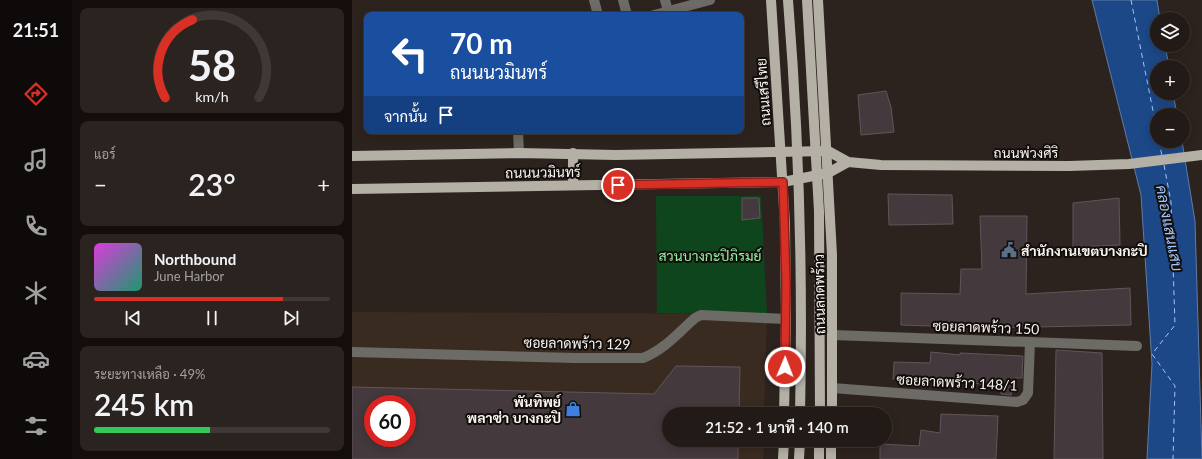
<!DOCTYPE html>
<html lang="th">
<meta charset="utf-8">
<style>
:root{--surface:#221a16;--page:#2a231f;--text:#f1f3f6;--muted:#a2a1a1;--line:#3f3835;--accent:#d93025}
body{margin:0;font-family:Lato,Sarabun,sans-serif;background:var(--page);color:var(--text);height:100vh;display:flex;flex-direction:column;font-size:15px;white-space:nowrap}
*{box-sizing:border-box;margin:0}
p{font-size:13px;color:var(--muted)}
.icon{flex:none;width:22px;height:22px;fill:none;stroke:currentColor;stroke-width:2;stroke-linecap:round;stroke-linejoin:round}
.map{position:relative;flex:1;overflow:hidden}
.side{display:flex;flex-direction:column;gap:8px;padding:8px;background:#130e0c;width:280px}
.side>*{flex:none}
.banner{position:absolute;left:12px;top:12px;width:380px;height:122px;border-radius:8px;box-shadow:0 2px 10px #0003,0 0 0 1px var(--line);background:#1a4fa0;color:#fff;overflow:hidden}
.tools{position:absolute;left:798px;top:12px;display:grid;gap:8px}
.tools a{display:grid;place-items:center;width:40px;height:40px;border-radius:50%;background:var(--surface);box-shadow:0 2px 10px #0003,0 0 0 1px var(--line);font-size:20px}
.speed{position:absolute;left:12px;top:395px;display:flex;gap:8px;font-size:20px;font-weight:700;text-align:center}
.speed>*{display:grid;place-content:center;width:52px;height:52px;border-radius:50%;background:var(--surface);box-shadow:0 2px 10px #0003,0 0 0 1px var(--line);line-height:1}
.speed .limit{border:6px solid #d22;background:#fff;color:#111}
.pin{position:absolute;display:grid;place-items:center;width:34px;height:34px;color:#fff;margin:-17px;border:2px solid #fff;border-radius:50%;box-shadow:0 1px 4px #0007}
.me{position:absolute;width:44px;margin:-22px;rotate:1deg;stroke-linejoin:round;filter:drop-shadow(0 0 3px #0008)}
.turn{display:flex;align-items:center;gap:14px;height:84px;padding:0 20px;font-size:18px}
.turn .icon{width:52px;height:52px;stroke-width:2.5}
.turn b{display:block;font-size:28px;line-height:34px}
.then{display:flex;align-items:center;height:38px;padding:0 20px;background:#0003;gap:8px;font-size:15px}
.big{font-size:30px;font-weight:600;line-height:1.1}
.side .card{flex:1;display:flex;flex-direction:column;justify-content:center;gap:6px;min-width:0;padding:0 14px;border-radius:8px;background:var(--page)}
.side .dial{align-items:center;gap:0}
.dial svg{height:104px;overflow:visible;fill:none;stroke:var(--line);stroke-width:7;stroke-linecap:round;text-anchor:middle}
.dial text{fill:var(--text);stroke:none}
.song{display:flex;align-items:center;gap:12px}
.cover{width:48px;height:48px;border-radius:6px;background:linear-gradient(135deg,hsl(300 70% 55%),hsl(160 70% 35%))}
.played{height:4px;border-radius:2px;background:linear-gradient(90deg,var(--accent) 80%,var(--line) 80%)}
.keys{display:flex;justify-content:space-around;direction:ltr}
.heat{display:flex;justify-content:space-between;align-items:center;font-size:22px;direction:ltr}
.charge{height:6px;border-radius:3px;background:linear-gradient(90deg,#34c759 49%,var(--line) 0)}
.trip{position:absolute;left:310px;top:407px;width:230px;height:40px;border-radius:20px;background:var(--surface);box-shadow:0 2px 10px #0003,0 0 0 1px var(--line);font-weight:600;line-height:40px;text-align:center}
main{display:flex;flex:1;min-height:0}
.menu{display:flex;flex-direction:column;width:72px;justify-content:space-around;align-items:center;background:#0e0a09;color:var(--muted)}
.menu .icon{width:28px;height:28px}
.menu .active{color:var(--accent)}
.menu b{font-size:18px;color:var(--text)}
.map>svg:first-child{display:block}
.built{fill:#3a2b21;fill-rule:evenodd}
.green{fill:#0e451d}
.water{fill:#1c4887;stroke:#5f7ca6}
.lines{fill:none;stroke-linecap:round;stroke-linejoin:round}
.ferry{stroke:#a0c5fc;stroke-width:1;stroke-dasharray:5 4;stroke-linecap:butt}
.building{fill:#44393d;stroke:#615559;fill-rule:evenodd}
.minor{stroke:#6c6b66;stroke-width:10}
.major{stroke:#b4b0a6;stroke-width:10}
.major-bridge{stroke:#b4b0a6;stroke-width:10}
.route-casing{stroke:#8d1f18;stroke-width:10}
.route{stroke:#d93025;stroke-width:7}
.labels{text-anchor:middle;dominant-baseline:central;stroke-width:4;stroke-linejoin:round;paint-order:stroke}
.street-label{font-size:14px;fill:#faf4f0;stroke:#120e0b}
.poi-label{font-size:14px;font-weight:bold;fill:#faf4f0;stroke:#120e0b;text-anchor:start}
.park-label{font-size:14px;fill:#90f2a1;stroke:#120e0b}
.water-label{font-size:15px;font-style:italic;fill:#a0c5fc;stroke:#120e0b}
</style>
<main>
<nav class="menu">
<b>21:51</b>
<svg class="icon active" aria-label="directions" viewBox="0 0 24 24"><path d="M12 3l9 9-9 9-9-9zM9 14v-3h6M13 9l2 2-2 2"/></svg>
<svg class="icon" aria-label="music" viewBox="0 0 24 24"><path d="M9 18V5l10-2v13"/><circle cx="6" cy="18" r="3"/><circle cx="16" cy="16" r="3"/></svg>
<svg class="icon" aria-label="phone" viewBox="0 0 24 24"><path d="M5 4h4l2 5-3 2q2 4 5 5l2-3 5 2v4C11 20 4 13 5 4z"/></svg>
<svg class="icon" aria-label="climate" viewBox="0 0 24 24"><path d="M12 3v18M4 7l16 10M4 17L20 7"/></svg>
<svg class="icon" aria-label="car" viewBox="0 0 24 24"><path d="M5 17H2v-5l4-1 3-4h7l3 4 3 1v5h-3M9 17h6M6 11h13"/><circle cx="7" cy="17" r="2"/><circle cx="17" cy="17" r="2"/></svg>
<svg class="icon" aria-label="filters" viewBox="0 0 24 24"><path d="M4 7h16M4 17h16"/><circle cx="9" cy="7" r="2"/><circle cx="15" cy="17" r="2"/></svg>
</nav>
<section class="side">
<div class="card dial"><svg viewBox="0 0 100 80">
<path d="M14 69A42 42 0 1 1 86 69"/>
<path d="M14 69A42 42 0 0 1 35 9" stroke="#d93025"/>
<text x="50" y="56" font-size="32" font-weight="700">58</text>
<text x="50" y="72" font-size="11">km/h</text>
</svg></div>
<div class="card"><p>แอร์</p>
<div class="heat"><a>−</a><b class="big">23°</b><a>+</a></div>
</div>
<div class="card">
<div class="song"><i class="cover"></i><div><b>Northbound</b><p>June Harbor</p></div></div>
<div class="played"></div>
<div class="keys"><svg class="icon" aria-label="previous" viewBox="0 0 24 24"><path d="M18 5L8 12l10 7zM5 5v14"/></svg><svg class="icon" aria-label="pause" viewBox="0 0 24 24"><path d="M8 5v14M16 5v14"/></svg><svg class="icon" aria-label="next" viewBox="0 0 24 24"><path d="M6 5l10 7-10 7zM19 5v14"/></svg></div>
</div>
<div class="card"><p>ระยะทางเหลือ · 49%</p><b class="big">245 km</b><div class="charge"></div></div>
</section>
<div class="map">
<svg width="850" height="459" viewBox="0 0 850 459">
<rect width="100%" height="100%" fill="#2d231e"/>
<!-- built -->
<path class="built" d="M0,312l415,2 -3,100h-95v26h95l-1,19h-411zM21,404h34v34h-34z"/>
<!-- green -->
<polygon class="green" points="304,196 409,196 415,314 305,313"/>
<!-- water -->
<polygon class="water" points="740,0 805,0 808,19 805,19 805,45 813,45 817,67 805,67 805,93 821,93 825,115 805,115 805,141 830,141 843,221 850,459 795,459 800,364 789,195"/>
<g class="lines">
<!-- ferry -->
<g class="ferry">
<polyline points="779,0 805,131"/>
<polyline points="807,141 810,156"/>
<polyline points="812,165 819,202 823,325 800,354 823,386 821,459"/>
</g>
</g>
<!-- building -->
<g class="building">
<polygon points="534,91 539,107 542,132 509,135 506,95"/>
<polygon points="536,194 600,195 601,224 537,225"/>
<polygon points="390,198 407,198 408,218 390,220"/>
<polygon points="767,198 768,245 721,247 721,203"/>
<polygon points="628,216 675,216 674,294 778,288 779,325 636,328 549,325 549,293 608,294 609,269 630,269"/>
<polygon points="704,350 750,353 751,459 702,459"/>
<polygon points="579,352 608,355 608,353 671,356 670,378 663,378 659,395 649,394 650,385 541,379 542,362 578,363"/>
<path d="M324,366l64,1 -1,47h-70v26h69v19h-386v-72l302,7zM21,404h34v34h-34z"/>
<polygon points="589,414 646,416 644,459 528,459 528,444 567,446 569,430 588,433"/>
</g>
<g class="lines">
<!-- minor -->
<g class="minor">
<polyline points="242,0 246,15"/>
<polyline points="271,0 275,15"/>
<polyline points="313,0 316,11"/>
<polyline points="302,15 358,0"/>
<polyline points="166,131 167,153"/>
<polyline points="481,335 785,346"/>
<path d="M0,352l223,6h68c21,-8 36,-26 52,-40l6,-3 85,4"/>
<polyline points="480,388 665,402 671,400 676,393 678,343"/>
</g>
<!-- major -->
<g class="major">
<polyline points="419,0 433,224 434,319 432,414"/>
<polyline points="466,0 480,255 480,414"/>
<polyline points="221,153 221,185"/>
<polyline points="0,156 167,153 264,155 476,151 496,162 529,165 717,166 777,164 850,155"/>
<polyline points="0,189 431,182 476,173 496,162"/>
<polyline points="431,459 432,440"/>
<polyline points="447,459 448,440"/>
<polyline points="467,459 467,440"/>
<polyline points="479,459 479,440"/>
</g>
<!-- major-bridge -->
<g class="major-bridge">
<path d="M436,0c11,138 15,276 12,414"/>
<polyline points="455,0 467,211 468,414"/>
</g>
</g>
<g class="lines">
<defs>
<polyline id="route" points="266,185 431,182 434,283 433,367"/>
</defs>
<!-- route casing -->
<use href="#route" class="route-casing"/>
<!-- route -->
<use href="#route" class="route"/>
</g>
<!-- icons -->
<defs>
<symbol id="civic-bare" viewBox="-9 -9 18 18"><path d="M-.6-6.5H3V-4.5H.6V-3L4-1V1h2V6H-6V1h2V-1L-.6-3ZM-1.2 2.5V6h2.4V2.5Z" fill="#5c6f8a" stroke="#120e0b" stroke-width="2.5" paint-order="stroke"/></symbol>
<symbol id="shop-bare" viewBox="-9 -9 18 18"><path d="M-5-2.5h2.3a2.7 3.5 0 0 1 5.4 0H5L5.5 6h-11ZM-1.5-2.5h3a1.5 2.3 0 0 0-3 0Z" fill="#3f7fe0" stroke="#120e0b" stroke-width="2.5" paint-order="stroke"/></symbol>
</defs>
<g fill-rule="evenodd">
<use href="#civic-bare" x="646" y="239" width="22" height="22"/>
<use href="#shop-bare" x="210" y="398" width="22" height="22"/>
</g>
<g class="labels">
<!-- street labels -->
<g class="street-label">
<text transform="translate(411 92) rotate(-94)">ถนนเสรีไทย</text>
<text x="674" y="152">ถนนพ่วงศิริ</text>
<text transform="translate(191 172) rotate(-1)">ถนนนวมินทร์</text>
<text transform="translate(467 294) rotate(-91)">ถนนลาดพร้าว</text>
<text transform="translate(634 327) rotate(2)">ซอยลาดพร้าว 150</text>
<text transform="translate(225 343) rotate(1)">ซอยลาดพร้าว 129</text>
<text transform="translate(605 382) rotate(3)">ซอยลาดพร้าว 148/1</text>
</g>
<!-- poi labels -->
<g class="poi-label">
<text x="669" y="250">สำนักงานเขตบางกะปิ</text>
<text x="209" y="401" text-anchor="end">พันทิพย์<tspan x="209" dy="16">พลาซ่า บางกะปิ</tspan></text>
</g>
<!-- park labels -->
<g class="park-label">
<text x="358" y="255">สวนบางกะปิภิรมย์</text>
</g>
<!-- water labels -->
<g class="water-label">
<text transform="translate(818 228) rotate(79)">คลองแสนแสบ</text>
</g>
</g>
</svg>
<div class="tools">
<a><svg class="icon" aria-label="layers" viewBox="0 0 24 24"><path d="M12 4l9 5-9 5-9-5zM3 14l9 5 9-5"/></svg></a>
<a>+</a>
<a>−</a>
</div>
<div class="speed"><div class="limit">60</div></div>
<div class="pin" style="left:266px;top:185px;background:#d93025"><svg class="icon" aria-label="arrive" viewBox="0 0 24 24"><path d="M6 21V4h12l-3 4 3 4H6"/></svg></div>
<svg class="me" style="left:433px;top:367px" viewBox="-20 -20 40 40"><circle r="17" fill="#d93025" stroke="#fff" stroke-width="3"/><path d="M0-11L8 9 0 5-8 9z" fill="#fff"/></svg>
<div class="trip">21:52 · 1 นาที · 140 m</div>
<div class="banner">
<div class="turn"><svg class="icon" aria-label="left" viewBox="0 0 24 24"><path d="M17 20v-9H6M10 6l-5 5 5 5"/></svg><div><b>70 m</b>ถนนนวมินทร์</div></div>
<div class="then">จากนั้น<svg class="icon" aria-label="arrive" viewBox="0 0 24 24"><path d="M6 21V4h12l-3 4 3 4H6"/></svg></div>
</div>
</div>
</main>
